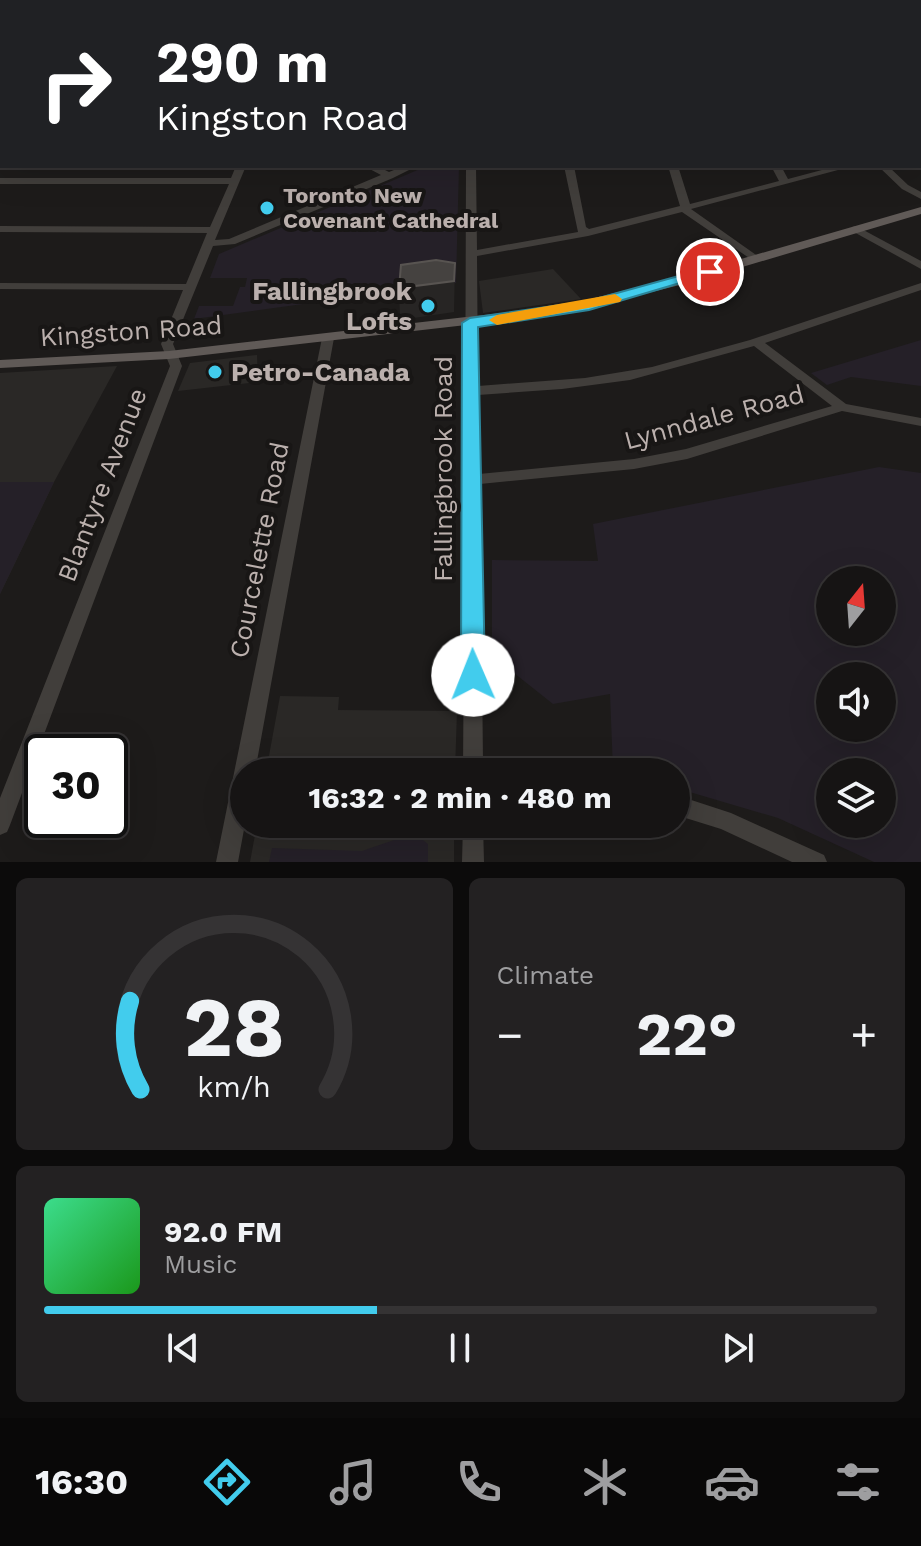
<!DOCTYPE html>
<meta charset="utf-8">
<style>
:root{--surface:#161414;--page:#232122;--text:#f1f3f6;--muted:#9e9ea0;--line:#353334;--accent:#42cced}
body{margin:0;font-family:"Work Sans",sans-serif;background:var(--page);color:var(--text);height:100vh;display:flex;flex-direction:column;font-size:30px;white-space:nowrap}
*{box-sizing:border-box;margin:0}
p{font-size:26px;color:var(--muted)}
.icon{flex:none;width:44px;height:44px;fill:none;stroke:currentColor;stroke-width:2;stroke-linecap:round;stroke-linejoin:round}
.map{position:relative;height:862px;overflow:hidden}
.side{display:flex;flex-direction:column;gap:16px;padding:16px;background:#0c0b0b;flex:1}
.side>*{flex:none}
.guide{position:absolute;left:0px;top:0px;width:922px;height:168px;box-shadow:0 8px 32px #0002,0 0 0 2px var(--line);background:#202124;color:#fff;overflow:hidden}
.needle{width:52px;rotate:17deg}
.buttons{position:absolute;left:816px;top:566px;display:grid;gap:16px}
.buttons a{display:grid;place-items:center;width:80px;height:80px;border-radius:50%;background:var(--surface);box-shadow:0 8px 32px #0002,0 0 0 2px var(--line);font-size:40px}
.speed{position:absolute;left:24px;top:734px;display:flex;gap:16px;font-size:40px;font-weight:700;text-align:center}
.speed>*{display:grid;place-content:center;width:104px;height:104px;border-radius:50%;background:var(--surface);box-shadow:0 8px 32px #0002,0 0 0 2px var(--line);line-height:1}
.speed .limit{border:4px solid #111;border-radius:12px;background:#fff;color:#111}
.pin{position:absolute;display:grid;place-items:center;width:68px;height:68px;color:#fff;margin:-34px;border:4px solid #fff;border-radius:50%;box-shadow:0 2px 8px #0007}
.me{position:absolute;width:88px;margin:-44px;rotate:359deg;stroke-linejoin:round;filter:drop-shadow(0 0 6px #0008)}
.turn{display:flex;align-items:center;gap:28px;height:168px;padding:0 24px;font-size:36px}
.turn .icon{width:104px;height:104px;stroke-width:2.5}
.turn b{display:block;font-size:56px;line-height:68px}
.big{font-size:60px;font-weight:700;line-height:1.1}
.side .widget{flex:1;display:flex;flex-direction:column;justify-content:center;gap:12px;min-width:0;padding:0 28px;border-radius:12px;background:var(--page)}
.side .dial{align-items:center;gap:0}
.dial svg{height:208px;overflow:visible;fill:none;stroke:var(--line);stroke-width:7;stroke-linecap:round;text-anchor:middle}
.dial text{fill:var(--text);stroke:none}
.song{display:flex;align-items:center;gap:24px}
.cover{width:96px;height:96px;border-radius:12px;background:linear-gradient(135deg,hsl(150 70% 55%),hsl(120 70% 35%))}
.played{height:8px;border-radius:4px;background:linear-gradient(90deg,var(--accent) 40%,var(--line) 40%)}
.keys{display:flex;justify-content:space-around;direction:ltr}
.heat{display:flex;justify-content:space-between;align-items:center;font-size:44px;direction:ltr}
.side .tiles{flex:1;display:grid;gap:16px;grid-template-columns:1fr 1fr}
.widget:last-child{grid-column:span 2}
.trip{position:absolute;left:230px;top:758px;width:460px;height:80px;border-radius:40px;background:var(--surface);box-shadow:0 8px 32px #0002,0 0 0 2px var(--line);font-weight:700;line-height:80px;text-align:center}
.tabs{display:flex;height:128px;justify-content:space-around;align-items:center;background:#090808;color:var(--muted)}
.tabs .icon{width:56px;height:56px}
.tabs .selected{color:var(--accent)}
.tabs b{font-size:36px;color:var(--text)}
.map>svg:first-child{display:block}
.built{fill:#2a2826}
.green{fill:#252028;fill-rule:evenodd}
.lines{fill:none;stroke-linecap:round;stroke-linejoin:round}
.minor{fill:#413e3b;fill-rule:evenodd}
.major{fill:#605a57;fill-rule:evenodd}
.shaded-wall{fill:#272524}
.building{fill:#454240;stroke:#585451;stroke-width:2}
.route{fill:#42cced;stroke:#2b859a;stroke-width:2}
.slow{fill:#f59e0b}
.poi-dot{fill:#42cced;stroke:#181615;stroke-width:3}
.labels{text-anchor:middle;dominant-baseline:central;stroke-width:8;stroke-linejoin:round;paint-order:stroke}
.far-poi-label{font-size:22px;font-weight:bold;fill:#bbb0ad;stroke:#181615;text-anchor:start}
.poi-label{font-size:26px;font-weight:bold;fill:#bbb0ad;stroke:#181615;text-anchor:end}
.street-label{font-size:26px;fill:#bbb0ad;stroke:#181615}
</style>
<div class="map">
<svg width="921" height="862" viewBox="0 0 921 862">
<rect width="100%" height="100%" fill="#1d1b1a"/>
<!-- built -->
<g class="built">
<polygon points="553,269 581,299 483,313 479,281"/>
<polygon points="257,355 258,382 178,391 190,363"/>
<polygon points="117,366 54,482 0,594 0,373"/>
<polygon points="280,696 339,697 338,710 457,711 455,772 266,772"/>
<polygon points="257,824 454,824 454,862 250,862"/>
</g>
<!-- green -->
<g class="green">
<polygon points="427,166 459,166 456,283 194,319 199,306 233,306 240,287 245,287 247,278 210,278 219,254"/>
<polygon points="921,340 921,386 851,377 827,385 811,373"/>
<path d="M879,467l42,6v389h-47l-96,-44 -102,-30v-16l-63,-2 -3,-76 -57,10 -49,-39 -12,-2v-103l106,1 -5,-37zM830,580h52v52h-52zM830,676h52v52h-52zM830,772h52v52h-52z"/>
<polygon points="0,482 54,482 0,594"/>
<polygon points="394,840 423,840 428,844 428,862 269,862 272,848 362,851"/>
</g>
<g class="lines">
<!-- minor -->
<g class="minor">
<polygon points="844,0 851,0 852,2 845,2"/>
<rect x="0" y="63" width="2" height="6"/>
<rect x="920" y="72" width="1" height="5"/>
<polygon points="2,151 2,158 0,159 0,152"/>
<polygon points="236,166 246,166 215,240 229,239 381,175 364,166 377,166 389,172 404,166 417,166 393,178 235,244 213,246 173,344 182,366 10,825 7,832 0,835 0,798 170,366 161,344 183,290 0,289 0,283 186,284 207,233 0,232 0,226 210,227 229,184 0,184 0,178 231,178"/>
<path d="M466,166h10l1,84 101,-18 -14,-66h10l12,61 3,2 91,-23 -12,-40h10l12,38 89,-23 -8,-15h10l7,13 49,-13h16l-162,43 68,48v4l-4,1 -73,-50 -94,24 -111,20 1,130 107,-8 67,-11 98,-27 171,-57v7l-156,53 81,61 75,14v8l-79,-15 -155,48 -53,10 -154,15 3,278 18,4 3,6h-41l2,-289 -2,-3 2,-3zM754,346l78,60 -146,43 -52,10 -155,15 -1,-79 84,-6 68,-9z"/>
<polygon points="878,166 888,166 908,185 921,192 921,199 902,189"/>
<polygon points="856,226 921,261 921,269 852,231 852,227"/>
<polygon points="328,334 334,338 255,772 244,772 245,824 238,862 216,862 322,338"/>
<polygon points="676,795 731,813 824,855 827,862 792,862 721,829 676,815"/>
<polygon points="463,824 483,824 484,862 462,862"/>
</g>
<!-- major -->
<g class="major">
<polygon points="131,0 140,0 130,2"/>
<rect x="0" y="14" width="2" height="4"/>
<polygon points="921,207 921,214 692,282 563,314 169,359 0,368 0,360 169,351 563,306 682,276"/>
</g>
</g>
<!-- shaded-wall -->
<polygon class="shaded-wall" points="455,263 454,312 400,320 399,288"/>
<!-- building -->
<polygon class="building" points="436,260 455,263 454,281 399,288 401,265"/>
<!-- route -->
<polygon class="route" points="704,269 717,272 589,310 478,327 485,675 481,682 473,685 464,682 461,675 462,323 470,318 588,301"/>
<!-- slow -->
<polygon class="slow" points="615,294 622,299 620,302 497,325 489,320 497,315"/>
<!-- markers -->
<g class="poi-dot">
<circle cx="267" cy="208" r="8"/>
<circle cx="428" cy="306" r="8"/>
<circle cx="215" cy="372" r="8"/>
</g>
<g class="labels">
<!-- far-poi labels -->
<g class="far-poi-label">
<text x="283" y="195">Toronto New<tspan x="283" dy="25">Covenant Cathedral</tspan></text>
</g>
<!-- poi labels -->
<g class="poi-label">
<text x="412" y="291">Fallingbrook<tspan x="412" dy="30">Lofts</tspan></text>
<text x="231" y="372" text-anchor="start">Petro-Canada</text>
</g>
<!-- street labels -->
<g class="street-label">
<text transform="translate(131 331) rotate(-4)">Kingston Road</text>
<text transform="translate(714 417) rotate(-15)">Lynndale Road</text>
<text transform="translate(443 469) rotate(-90)">Fallingbrook Road</text>
<text transform="translate(102 485) rotate(-69)">Blantyre Avenue</text>
<text transform="translate(259 550) rotate(-79)">Courcelette Road</text>
</g>
</g>
</svg>
<div class="buttons">
<a><svg class="needle" viewBox="-14 -14 28 28"><path d="M0-13l5 13h-10z" fill="#e53935"/><path d="M0 13l5-13h-10z" fill="#9e9ea0"/></svg></a>
<a><svg class="icon" aria-label="sound" viewBox="0 0 24 24"><path d="M4 9h4l5-4v14l-5-4H4zM17 9q2 3 0 6"/></svg></a>
<a><svg class="icon" aria-label="layers" viewBox="0 0 24 24"><path d="M12 4l9 5-9 5-9-5zM3 14l9 5 9-5"/></svg></a>
</div>
<div class="speed"><div class="limit">30</div></div>
<div class="pin" style="left:710px;top:272px;background:#d93025"><svg class="icon" aria-label="arrive" viewBox="0 0 24 24"><path d="M6 21V4h12l-3 4 3 4H6"/></svg></div>
<svg class="me" style="left:473px;top:675px" viewBox="-20 -20 40 40"><circle r="19" fill="#fff"/><path d="M0-13L10 11 0 6-10 11z" fill="#42cced"/></svg>
<div class="trip">16:32 · 2 min · 480 m</div>
<div class="guide">
<div class="turn"><svg class="icon" aria-label="right" viewBox="0 0 24 24"><path d="M7 20v-9h11M14 6l5 5-5 5"/></svg><div><b>290 m</b>Kingston Road</div></div>
</div>
</div>
<section class="side">
<div class="tiles">
<div class="widget dial"><svg viewBox="0 0 100 80">
<path d="M14 69A42 42 0 1 1 86 69"/>
<path d="M14 69A42 42 0 0 1 10 35" stroke="#42cced"/>
<text x="50" y="56" font-size="32" font-weight="700">28</text>
<text x="50" y="72" font-size="11">km/h</text>
</svg></div>
<div class="widget"><p>Climate</p>
<div class="heat"><a>−</a><b class="big">22°</b><a>+</a></div>
</div>
<div class="widget">
<div class="song"><i class="cover"></i><div><b>92.0 FM</b><p>Music</p></div></div>
<div class="played"></div>
<div class="keys"><svg class="icon" aria-label="previous" viewBox="0 0 24 24"><path d="M18 5L8 12l10 7zM5 5v14"/></svg><svg class="icon" aria-label="pause" viewBox="0 0 24 24"><path d="M8 5v14M16 5v14"/></svg><svg class="icon" aria-label="next" viewBox="0 0 24 24"><path d="M6 5l10 7-10 7zM19 5v14"/></svg></div>
</div>
</div>
</section>
<nav class="tabs">
<b>16:30</b>
<svg class="icon selected" aria-label="directions" viewBox="0 0 24 24"><path d="M12 3l9 9-9 9-9-9zM9 14v-3h6M13 9l2 2-2 2"/></svg>
<svg class="icon" aria-label="music" viewBox="0 0 24 24"><path d="M9 18V5l10-2v13"/><circle cx="6" cy="18" r="3"/><circle cx="16" cy="16" r="3"/></svg>
<svg class="icon" aria-label="phone" viewBox="0 0 24 24"><path d="M5 4h4l2 5-3 2q2 4 5 5l2-3 5 2v4C11 20 4 13 5 4z"/></svg>
<svg class="icon" aria-label="climate" viewBox="0 0 24 24"><path d="M12 3v18M4 7l16 10M4 17L20 7"/></svg>
<svg class="icon" aria-label="car" viewBox="0 0 24 24"><path d="M5 17H2v-5l4-1 3-4h7l3 4 3 1v5h-3M9 17h6M6 11h13"/><circle cx="7" cy="17" r="2"/><circle cx="17" cy="17" r="2"/></svg>
<svg class="icon" aria-label="filters" viewBox="0 0 24 24"><path d="M4 7h16M4 17h16"/><circle cx="9" cy="7" r="2"/><circle cx="15" cy="17" r="2"/></svg>
</nav>
